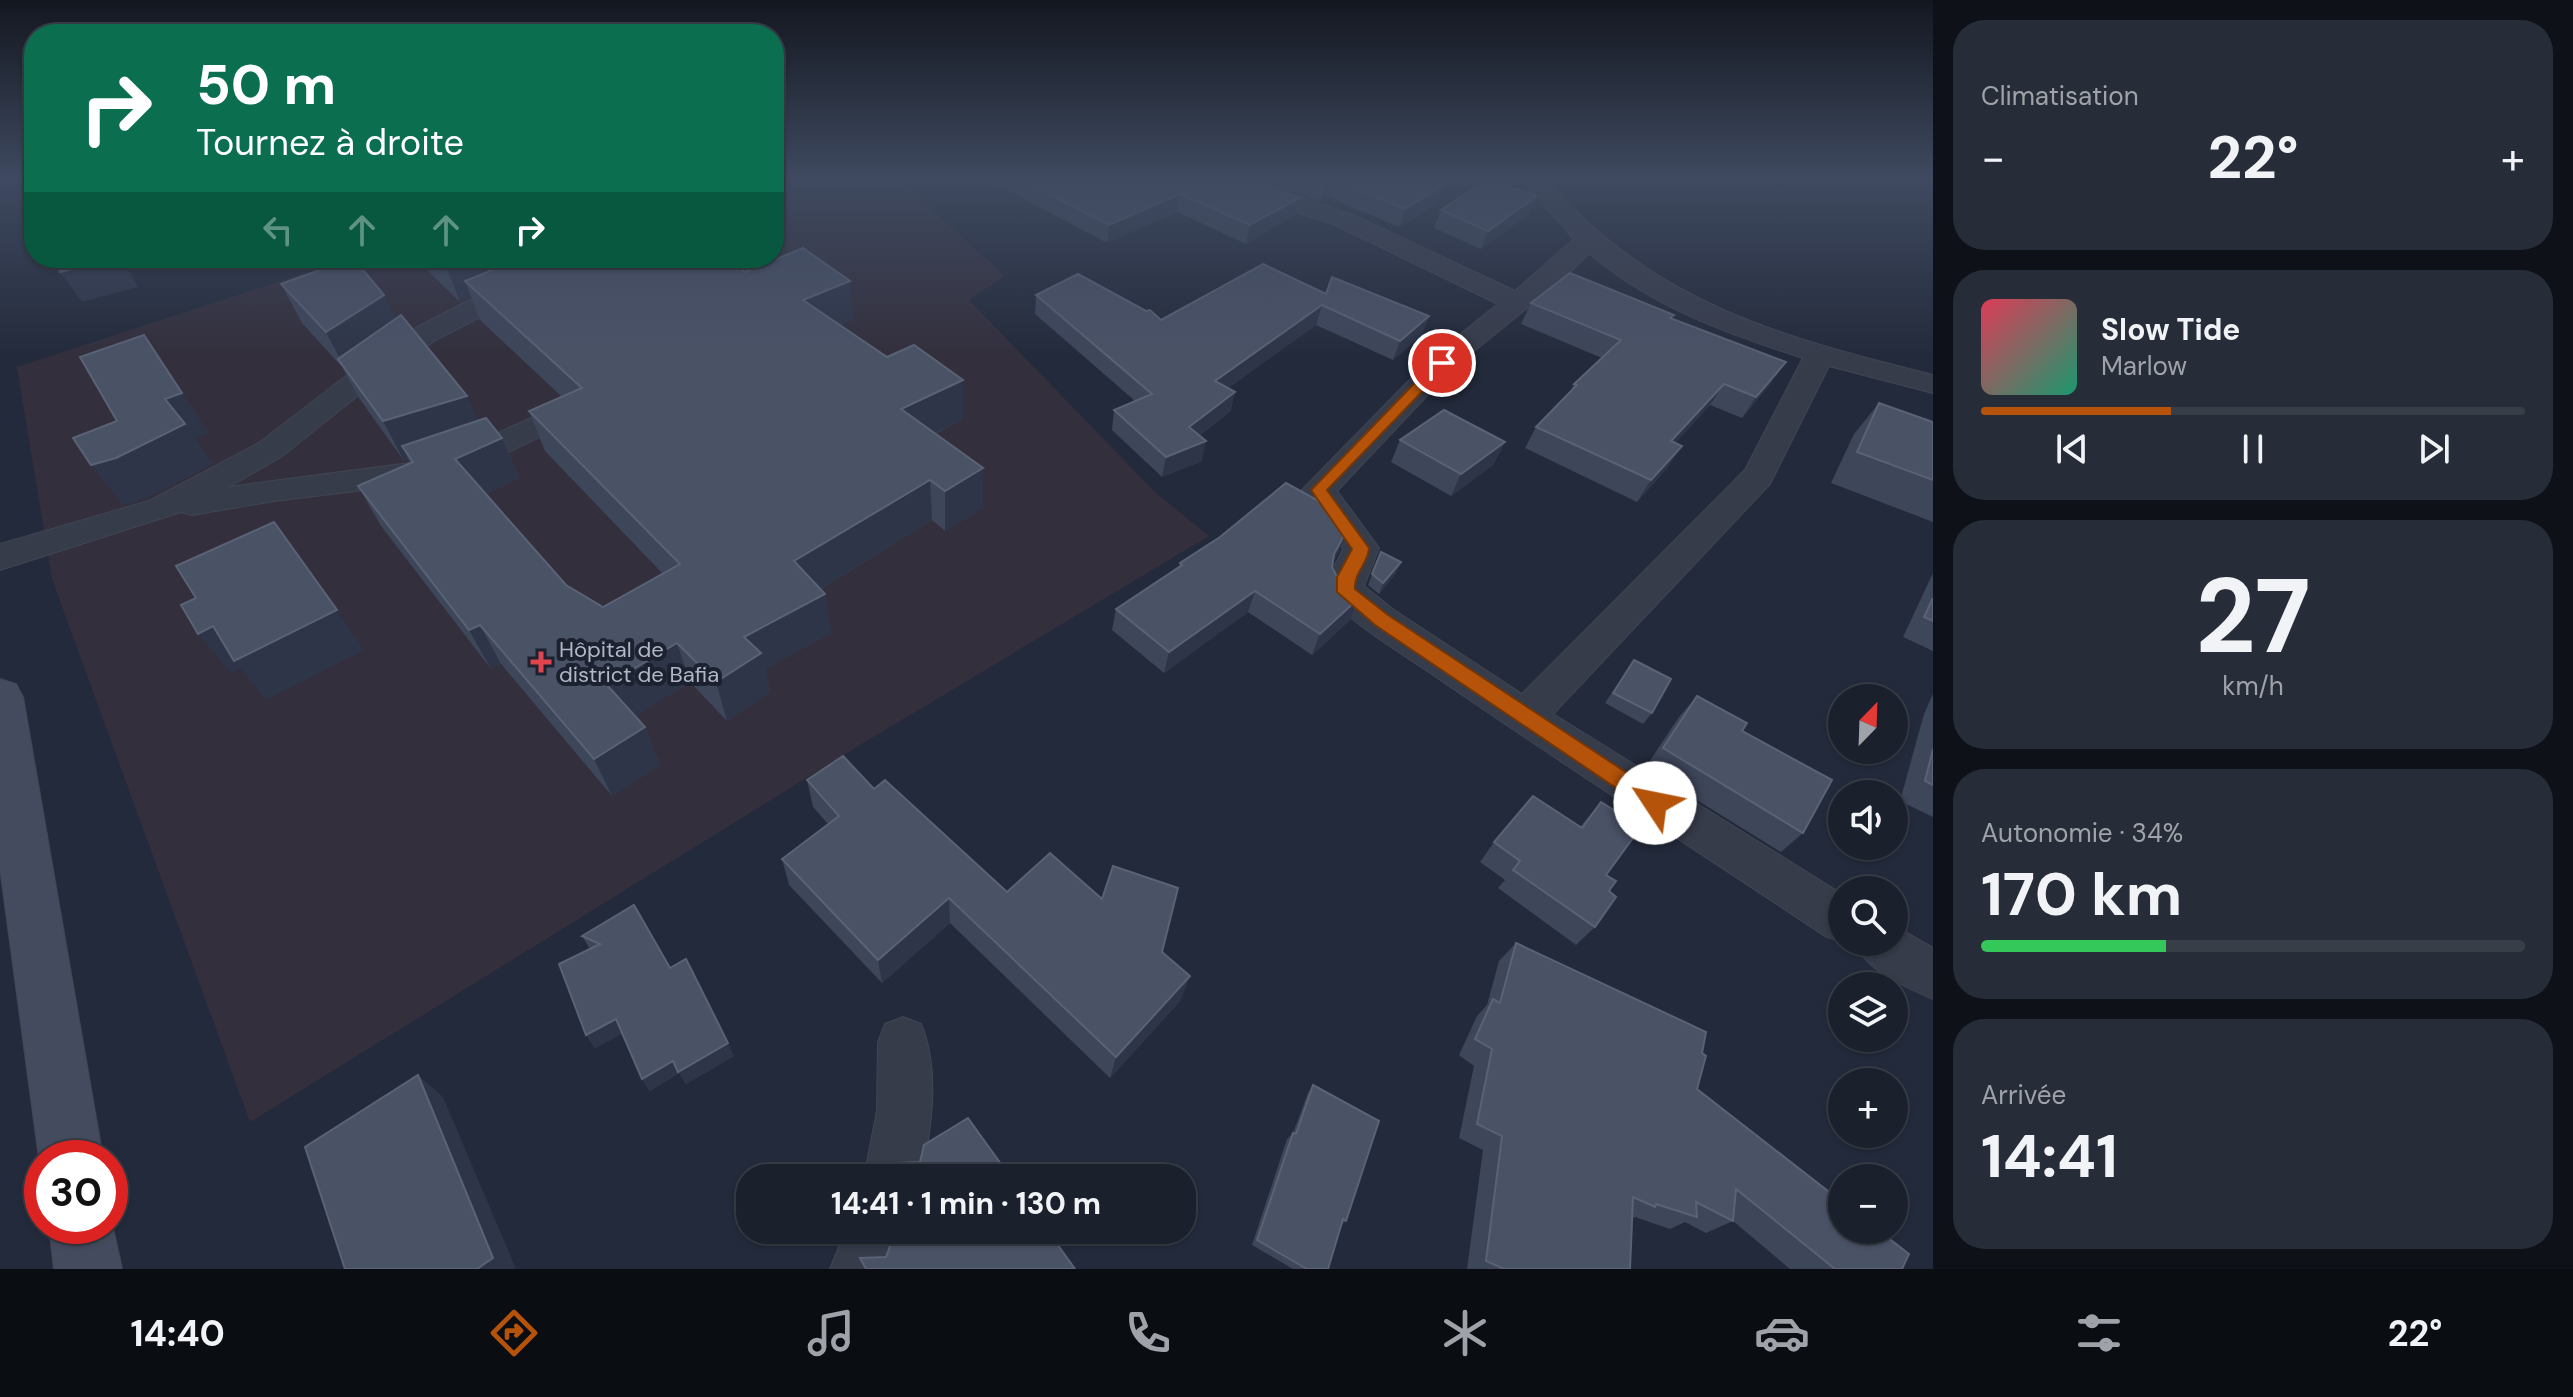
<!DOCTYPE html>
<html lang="fr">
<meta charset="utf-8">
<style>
:root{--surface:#1a202c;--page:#272d38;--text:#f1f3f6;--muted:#9fa3a9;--line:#383e48;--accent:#b45309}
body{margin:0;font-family:"DM Sans",sans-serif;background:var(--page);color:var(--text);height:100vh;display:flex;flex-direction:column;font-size:30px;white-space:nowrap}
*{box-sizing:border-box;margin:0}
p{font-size:26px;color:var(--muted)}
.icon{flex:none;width:44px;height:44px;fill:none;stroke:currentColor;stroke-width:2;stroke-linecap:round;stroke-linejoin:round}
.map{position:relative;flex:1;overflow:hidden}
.panel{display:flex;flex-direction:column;gap:20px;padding:20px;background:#0e1218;width:640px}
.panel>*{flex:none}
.guide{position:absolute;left:24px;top:24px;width:760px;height:244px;border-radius:32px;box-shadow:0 2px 6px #0004,0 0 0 2px var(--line);background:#0b6e4f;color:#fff;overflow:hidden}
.needle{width:52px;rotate:23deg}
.buttons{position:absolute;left:1828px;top:684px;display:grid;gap:16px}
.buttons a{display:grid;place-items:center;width:80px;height:80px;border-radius:50%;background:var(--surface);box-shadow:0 2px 6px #0004,0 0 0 2px var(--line);font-size:40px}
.speed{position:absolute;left:24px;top:1140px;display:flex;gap:16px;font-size:40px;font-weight:700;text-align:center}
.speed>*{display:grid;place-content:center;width:104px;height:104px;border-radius:50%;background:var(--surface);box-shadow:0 2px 6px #0004,0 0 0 2px var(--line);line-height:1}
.speed .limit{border:12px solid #d22;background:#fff;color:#111}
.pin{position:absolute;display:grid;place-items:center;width:68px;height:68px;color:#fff;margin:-34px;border:4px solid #fff;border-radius:50%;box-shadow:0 2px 8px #0007}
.me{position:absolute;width:88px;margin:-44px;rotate:304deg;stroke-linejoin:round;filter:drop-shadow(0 0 6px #0008)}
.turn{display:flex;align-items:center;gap:28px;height:168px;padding:0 40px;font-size:36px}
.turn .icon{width:104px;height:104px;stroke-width:2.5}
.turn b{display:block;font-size:56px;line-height:68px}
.lanes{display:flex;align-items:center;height:76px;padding:0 40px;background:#0003;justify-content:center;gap:40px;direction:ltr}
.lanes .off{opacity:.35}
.big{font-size:60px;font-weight:700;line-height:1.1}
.panel .tile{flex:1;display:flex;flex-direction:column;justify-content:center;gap:12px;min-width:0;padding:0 28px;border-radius:32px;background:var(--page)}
.panel .dial{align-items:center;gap:0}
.dial b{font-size:104px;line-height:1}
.song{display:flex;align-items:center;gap:24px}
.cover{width:96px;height:96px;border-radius:12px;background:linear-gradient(135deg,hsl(350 70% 55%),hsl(160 70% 35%))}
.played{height:8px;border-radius:4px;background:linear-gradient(90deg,var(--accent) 35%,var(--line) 35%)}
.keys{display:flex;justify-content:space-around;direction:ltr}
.heat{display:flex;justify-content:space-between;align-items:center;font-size:44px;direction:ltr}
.charge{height:12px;border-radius:6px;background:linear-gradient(90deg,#34c759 34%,var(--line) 0)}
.trip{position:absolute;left:736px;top:1164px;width:460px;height:80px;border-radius:32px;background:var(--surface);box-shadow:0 2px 6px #0004,0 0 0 2px var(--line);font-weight:700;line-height:80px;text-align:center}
.tab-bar{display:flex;height:128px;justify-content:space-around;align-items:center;background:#0a0d12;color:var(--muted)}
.tab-bar .icon{width:56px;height:56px}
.tab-bar .selected{color:var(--accent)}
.tab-bar b{font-size:36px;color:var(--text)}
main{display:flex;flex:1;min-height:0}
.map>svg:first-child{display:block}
.medical{fill:#332f3d}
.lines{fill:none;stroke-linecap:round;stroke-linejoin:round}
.street-casing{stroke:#404554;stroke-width:2}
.secondary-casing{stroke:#404554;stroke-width:2}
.street{fill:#373c4b;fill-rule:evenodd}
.secondary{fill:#454b5e;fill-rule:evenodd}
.wall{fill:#3e465a}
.shaded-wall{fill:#2e3549}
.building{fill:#4a5266;stroke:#5a6275;stroke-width:2}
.route{fill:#b45309;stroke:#753606;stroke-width:2}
.health-dot{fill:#e0444e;stroke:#1c2130;stroke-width:3}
.labels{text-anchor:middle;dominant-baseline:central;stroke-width:8;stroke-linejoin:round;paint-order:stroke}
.poi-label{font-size:22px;fill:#b2b7c7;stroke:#1c2130;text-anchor:start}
</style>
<main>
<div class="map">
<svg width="1933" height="1269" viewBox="0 0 1933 1269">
<rect width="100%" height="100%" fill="#232a3b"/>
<!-- medical -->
<polygon class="medical" points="774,179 899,179 1005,276 969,300 1155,492 1209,536 860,745 250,1122 52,579 17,367 351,258 774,258"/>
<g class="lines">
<defs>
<g id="street">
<path d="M1204,179h36l111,35 164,77 59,-52 -53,-60h25c106,124 234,158 387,196v18l-104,-27 -59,118 -217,230 289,180v48l-17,-6c-132,-88 -266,-174 -396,-264 -21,-14 -92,-58 -100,-78 -7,-17 9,-31 14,-45l-41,-59 130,-133 66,-53 -165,-80 -125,-40zM1589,253c61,53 139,81 214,105l-58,112 -223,224 -128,-84 -30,-24 15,-38 -42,-57 115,-122 113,-92z"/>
<polygon points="571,258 606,258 602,264 494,310 439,338 387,372 281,457 228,487 417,462 480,441 560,405 571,408 576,415 571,422 502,455 421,483 274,501 192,515 181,512 0,570 0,544 149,501 259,443 367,360 419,326 474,298"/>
<path d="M1895,926l38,22v51c-28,-12 -67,-29 -79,-57h40z"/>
<path d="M903,1017l18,7c19,46 11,107 -1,154h-56l13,-67 1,-69 7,-18z"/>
<polygon points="846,1230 903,1230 888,1269 830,1269"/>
</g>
<g id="secondary">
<polygon points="0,679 16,684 23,697 103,1158 42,1158 42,1164 39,1158 0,868"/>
<polygon points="110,1214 122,1269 54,1269 49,1226 110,1226"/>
</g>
</defs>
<!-- street casing -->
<use href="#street" class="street-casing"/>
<!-- secondary casing -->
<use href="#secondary" class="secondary-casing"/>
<!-- street -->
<use href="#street" class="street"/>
<!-- secondary -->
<use href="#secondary" class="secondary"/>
</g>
<!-- wall -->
<g class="wall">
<polygon points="986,179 1242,179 1296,215 1246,244 1177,212 1107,243"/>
<polygon points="1250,179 1425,179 1443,186 1436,204 1399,227 1328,197 1321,201"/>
<polygon points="1441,210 1529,214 1481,249 1434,228"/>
<polygon points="422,258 718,258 724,263 854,319 840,325 887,357 963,380 963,419 935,434 983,468 983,508 945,531 932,520 821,589 831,633 765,669 770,692 727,721 690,682 635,716 645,727 660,765 612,796 501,664 491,669 381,526 358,486 410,463 408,459 404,461 359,398 342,367 302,323 281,284 384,295 395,319 478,420 502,438 519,478 485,494 566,585 603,607 662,573 545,451 529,411 562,397 480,320 471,297 460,302 427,270"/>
<polygon points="1326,294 1422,335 1393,360 1316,325 1228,388 1231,411 1200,435 1202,461 1162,477 1112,430 1114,410 1135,401 1035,314 1036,295 1161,320"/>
<polygon points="1531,303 1672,318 1771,383 1742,418 1710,405 1675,443 1668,467 1637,502 1525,448 1536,427 1570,392 1574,384 1602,358 1521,324"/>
<polygon points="1879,403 1933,422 1933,522 1831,483 1854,434"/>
<polygon points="1400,440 1494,464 1451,496 1391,462"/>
<polygon points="1340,549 1333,562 1332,567 1350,620 1312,655 1248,612 1164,673 1112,630 1116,609 1179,567 1180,563"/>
<polygon points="1381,552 1396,573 1379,594 1368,585"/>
<polygon points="1933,573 1933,651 1903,637"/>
<polygon points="1634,660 1652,713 1643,724 1605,703"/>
<polygon points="1933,694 1933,817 1900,801 1924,714"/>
<polygon points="1697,696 1742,731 1803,833 1781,852 1645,768 1679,717"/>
<polygon points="807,780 874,789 1007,892 1102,899 1162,952 1181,1000 1110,1078 950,923 882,983 789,885 782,859 828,824 813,807"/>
<polygon points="1601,802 1606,875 1609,891 1595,927 1576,945 1498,888 1505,880 1480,862 1494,842 1580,827"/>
<polygon points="582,936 670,968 734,1056 686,1084 679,1073 650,1091 642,1079 623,1033 595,1048 586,1035 590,949"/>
<polygon points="1516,943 1702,1053 1697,1089 1902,1269 1790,1269 1733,1221 1706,1233 1685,1222 1670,1229 1635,1217 1632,1219 1630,1269 1467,1269 1483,1150 1459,1138 1474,1066 1459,1055 1477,1016 1487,1005 1499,961"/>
<polygon points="1313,1085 1346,1221 1341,1225 1328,1269 1293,1269 1252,1245 1287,1139 1293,1133 1308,1093"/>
</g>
<!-- shaded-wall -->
<g class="shaded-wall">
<polygon points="1333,179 1328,197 1321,201 1326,183"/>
<polygon points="1443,186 1436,204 1399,227 1405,209"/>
<polygon points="1180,194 1177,212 1107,243 1109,225"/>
<polygon points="1537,196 1529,214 1481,249 1488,231"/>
<polygon points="1301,197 1296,215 1246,244 1250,225"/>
<polygon points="115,258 122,258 138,287 82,302 60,272"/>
<polygon points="457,258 563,258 465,281 471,297 460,302 445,263"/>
<polygon points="850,281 854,319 808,340 803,300"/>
<polygon points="384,295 402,334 345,368 326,332"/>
<polygon points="1322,305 1316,325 1211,401 1215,381"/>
<polygon points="1429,316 1422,335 1393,360 1400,341"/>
<polygon points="144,335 209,433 195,438 213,464 148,498 123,505 91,465 165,399"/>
<polygon points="1786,362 1771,383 1742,418 1756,397"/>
<polygon points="963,380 963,419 904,449 901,409"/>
<polygon points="1724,384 1710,405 1658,462 1671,441"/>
<polygon points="1235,392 1231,411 1185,446 1189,427"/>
<polygon points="467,396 485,436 402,446 408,459 404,461 383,421"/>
<polygon points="502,438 519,478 474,499 455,459"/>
<polygon points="1206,441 1202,461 1162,477 1166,457"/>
<polygon points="1505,442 1494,464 1451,496 1461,474"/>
<polygon points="1682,446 1668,467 1637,502 1651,480"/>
<polygon points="983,468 983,508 945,531 945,491"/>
<polygon points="930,480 932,520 801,601 794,561"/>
<polygon points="1348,528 1340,549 1326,575 1334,554"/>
<polygon points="1401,562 1396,573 1379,594 1383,583"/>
<polygon points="1255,591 1248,612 1164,673 1169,652"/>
<polygon points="825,594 831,633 765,669 770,692 727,721 716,682 744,637"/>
<polygon points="1358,599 1350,620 1312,655 1320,634"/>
<polygon points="337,610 364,650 266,700 240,668 231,673 198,634 213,626"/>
<polygon points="480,625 501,664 491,669 469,630"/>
<polygon points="677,643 690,682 623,724 607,685"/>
<polygon points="645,727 660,765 612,796 594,759"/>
<polygon points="949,898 950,923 882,983 878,960"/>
<polygon points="1190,976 1181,1000 1110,1078 1116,1057"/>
<polygon points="616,1019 625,1032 595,1048 586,1035"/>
<polygon points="728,1043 734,1056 686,1084 679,1073 650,1091 642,1079 673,1061"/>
<polygon points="418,1075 443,1097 516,1269 477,1269"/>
<polygon points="835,1230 844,1230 839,1239"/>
</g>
<!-- building -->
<g class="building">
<polygon points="1020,179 1242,179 1301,197 1250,225 1180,194 1109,225"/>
<polygon points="1312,179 1425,179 1443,186 1405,209 1333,179 1326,183"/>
<polygon points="1487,179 1537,196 1488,231 1441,210"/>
<polygon points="34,199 34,215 27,201"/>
<polygon points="803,248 850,281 803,300 887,357 914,345 963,380 901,409 983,468 945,491 930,480 794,561 825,594 744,637 761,653 716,682 677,643 607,685 645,727 594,759 480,625 469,630 358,486 413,462 402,446 486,418 502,438 455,459 566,585 603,607 680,564 529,411 582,388 465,281 522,258 718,258 724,263 729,261 745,272"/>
<polygon points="54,258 115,258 60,272"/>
<polygon points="353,258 384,295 326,332 281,284"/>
<polygon points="439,258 457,258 445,263"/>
<polygon points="1263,264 1326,294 1332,277 1429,316 1400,341 1322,305 1215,381 1235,392 1189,427 1206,441 1166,457 1114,410 1152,394 1036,295 1078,274 1146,311 1150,310 1161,320"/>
<polygon points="1570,273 1674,315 1670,318 1786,362 1756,397 1724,384 1671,441 1682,446 1651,480 1536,427 1577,385 1574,384 1621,340 1531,303"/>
<polygon points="401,315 467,396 383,421 338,359"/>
<polygon points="144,335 182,393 165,399 185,424 116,458 91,465 73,438 117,421 80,357"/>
<polygon points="1879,403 1933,422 1933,480 1857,452"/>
<polygon points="1444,410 1505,442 1461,474 1400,440"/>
<polygon points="1286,483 1335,510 1348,528 1334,554 1332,567 1340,583 1358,599 1320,634 1255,591 1169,652 1116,609 1182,565 1180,563 1220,537"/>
<polygon points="274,522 337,610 234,661 213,626 198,634 181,605 196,598 176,566"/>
<polygon points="1381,552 1401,562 1383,583 1372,574"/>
<polygon points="1933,598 1933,621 1924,617"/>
<polygon points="1634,660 1671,679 1652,713 1613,693"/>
<polygon points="1697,696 1747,723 1742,731 1832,780 1803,833 1663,748"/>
<polygon points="1933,749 1933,785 1925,781"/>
<polygon points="843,756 874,789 885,780 1007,892 1050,853 1102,899 1113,866 1178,888 1162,952 1190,976 1116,1057 949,898 878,960 782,859 839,816 807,780"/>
<polygon points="1533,796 1582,828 1601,802 1641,827 1606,875 1616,881 1609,891 1616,897 1595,927 1513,870 1520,861 1494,842"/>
<polygon points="634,905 670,968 686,959 728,1043 678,1072 673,1061 642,1079 616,1019 586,1035 559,964 600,944 582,936"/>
<polygon points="1516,943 1706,1032 1702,1053 1706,1056 1697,1089 1842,1202 1842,1230 1878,1230 1909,1254 1902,1269 1835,1269 1736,1189 1733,1221 1696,1202 1697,1217 1656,1204 1655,1207 1633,1197 1630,1269 1504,1269 1486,1261 1502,1136 1477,1124 1492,1049 1475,1039 1493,999 1500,1003"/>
<polygon points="418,1075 493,1258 477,1269 345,1269 305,1147"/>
<polygon points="1313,1085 1379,1121 1346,1221 1343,1219 1328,1269 1307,1269 1257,1240 1293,1133 1296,1134"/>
<polygon points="968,1118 1011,1178 872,1178 896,1163 920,1162 924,1145"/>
<polygon points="896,1230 1047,1230 1075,1269 866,1269 860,1258 886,1257"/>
</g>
<!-- sky -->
<linearGradient id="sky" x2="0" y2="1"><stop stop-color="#131720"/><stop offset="0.5" stop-color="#3f4a60"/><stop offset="1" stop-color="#3f4a60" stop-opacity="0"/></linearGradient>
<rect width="1933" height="357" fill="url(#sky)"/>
<!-- route -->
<path class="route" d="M1442,359l7,4 -2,3 -120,124 42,58c-1,16 -15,24 -14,41l33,26 274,181 3,7 -3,6 -7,3 -8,-3 -272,-184 -38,-33v-15l15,-28 -41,-59 126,-130z"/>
<!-- markers -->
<path class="health-dot" d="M537 650h8v8h8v8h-8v8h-8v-8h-8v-8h8z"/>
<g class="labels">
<!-- poi labels -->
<g class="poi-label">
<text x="559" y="649">Hôpital de<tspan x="559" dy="25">district de Bafia</tspan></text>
</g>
</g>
</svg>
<div class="buttons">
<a><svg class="needle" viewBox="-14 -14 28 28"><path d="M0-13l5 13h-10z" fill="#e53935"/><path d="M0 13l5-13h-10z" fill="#9fa3a9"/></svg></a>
<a><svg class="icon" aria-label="sound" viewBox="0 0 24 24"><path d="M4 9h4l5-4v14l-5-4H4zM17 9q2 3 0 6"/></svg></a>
<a><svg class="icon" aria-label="search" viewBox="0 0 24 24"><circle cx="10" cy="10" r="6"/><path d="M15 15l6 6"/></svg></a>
<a><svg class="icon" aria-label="layers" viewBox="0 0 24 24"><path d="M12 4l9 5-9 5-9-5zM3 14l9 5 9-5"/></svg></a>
<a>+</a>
<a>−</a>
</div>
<div class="speed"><div class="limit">30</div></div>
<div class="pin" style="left:1442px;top:363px;background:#d93025"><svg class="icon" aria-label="arrive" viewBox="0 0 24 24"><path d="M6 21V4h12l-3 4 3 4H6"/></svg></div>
<svg class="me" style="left:1655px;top:803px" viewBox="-20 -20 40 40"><circle r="19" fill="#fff"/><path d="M0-13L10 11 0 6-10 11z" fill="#b45309"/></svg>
<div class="trip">14:41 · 1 min · 130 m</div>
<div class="guide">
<div class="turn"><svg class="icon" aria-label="right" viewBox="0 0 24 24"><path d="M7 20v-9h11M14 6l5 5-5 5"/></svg><div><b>50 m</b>Tournez à droite</div></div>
<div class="lanes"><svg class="icon off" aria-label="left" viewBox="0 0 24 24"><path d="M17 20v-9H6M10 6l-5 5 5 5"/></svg><svg class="icon off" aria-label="ahead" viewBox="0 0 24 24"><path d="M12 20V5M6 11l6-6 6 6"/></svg><svg class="icon off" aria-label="ahead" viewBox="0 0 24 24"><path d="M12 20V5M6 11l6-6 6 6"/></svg><svg class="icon" aria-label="right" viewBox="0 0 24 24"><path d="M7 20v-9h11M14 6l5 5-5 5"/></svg></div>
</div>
</div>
<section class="panel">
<div class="tile"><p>Climatisation</p>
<div class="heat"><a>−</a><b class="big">22°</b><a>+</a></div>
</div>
<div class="tile">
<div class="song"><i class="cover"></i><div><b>Slow Tide</b><p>Marlow</p></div></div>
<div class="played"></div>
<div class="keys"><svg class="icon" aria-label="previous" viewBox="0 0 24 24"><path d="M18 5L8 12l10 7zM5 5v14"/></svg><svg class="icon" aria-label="pause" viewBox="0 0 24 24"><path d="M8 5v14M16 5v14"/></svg><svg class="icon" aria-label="next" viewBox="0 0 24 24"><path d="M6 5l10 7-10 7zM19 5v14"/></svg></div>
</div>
<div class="tile dial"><b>27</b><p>km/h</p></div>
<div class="tile"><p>Autonomie · 34%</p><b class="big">170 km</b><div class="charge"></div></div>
<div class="tile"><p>Arrivée</p><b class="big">14:41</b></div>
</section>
</main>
<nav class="tab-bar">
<b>14:40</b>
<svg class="icon selected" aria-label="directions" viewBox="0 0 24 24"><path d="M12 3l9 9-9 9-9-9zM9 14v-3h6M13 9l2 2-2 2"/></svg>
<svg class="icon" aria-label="music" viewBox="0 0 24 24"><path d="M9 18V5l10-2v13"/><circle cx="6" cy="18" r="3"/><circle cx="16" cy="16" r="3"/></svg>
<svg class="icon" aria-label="phone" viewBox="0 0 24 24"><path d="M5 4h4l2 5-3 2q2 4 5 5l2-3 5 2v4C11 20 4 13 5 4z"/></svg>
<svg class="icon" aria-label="climate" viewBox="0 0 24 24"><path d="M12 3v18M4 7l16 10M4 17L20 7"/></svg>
<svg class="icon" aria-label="car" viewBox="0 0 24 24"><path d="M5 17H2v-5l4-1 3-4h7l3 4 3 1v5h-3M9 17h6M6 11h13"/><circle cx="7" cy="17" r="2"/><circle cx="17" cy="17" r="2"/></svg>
<svg class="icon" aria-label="filters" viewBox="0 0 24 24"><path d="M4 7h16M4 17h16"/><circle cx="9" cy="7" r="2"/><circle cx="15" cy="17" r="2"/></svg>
<b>22°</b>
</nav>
